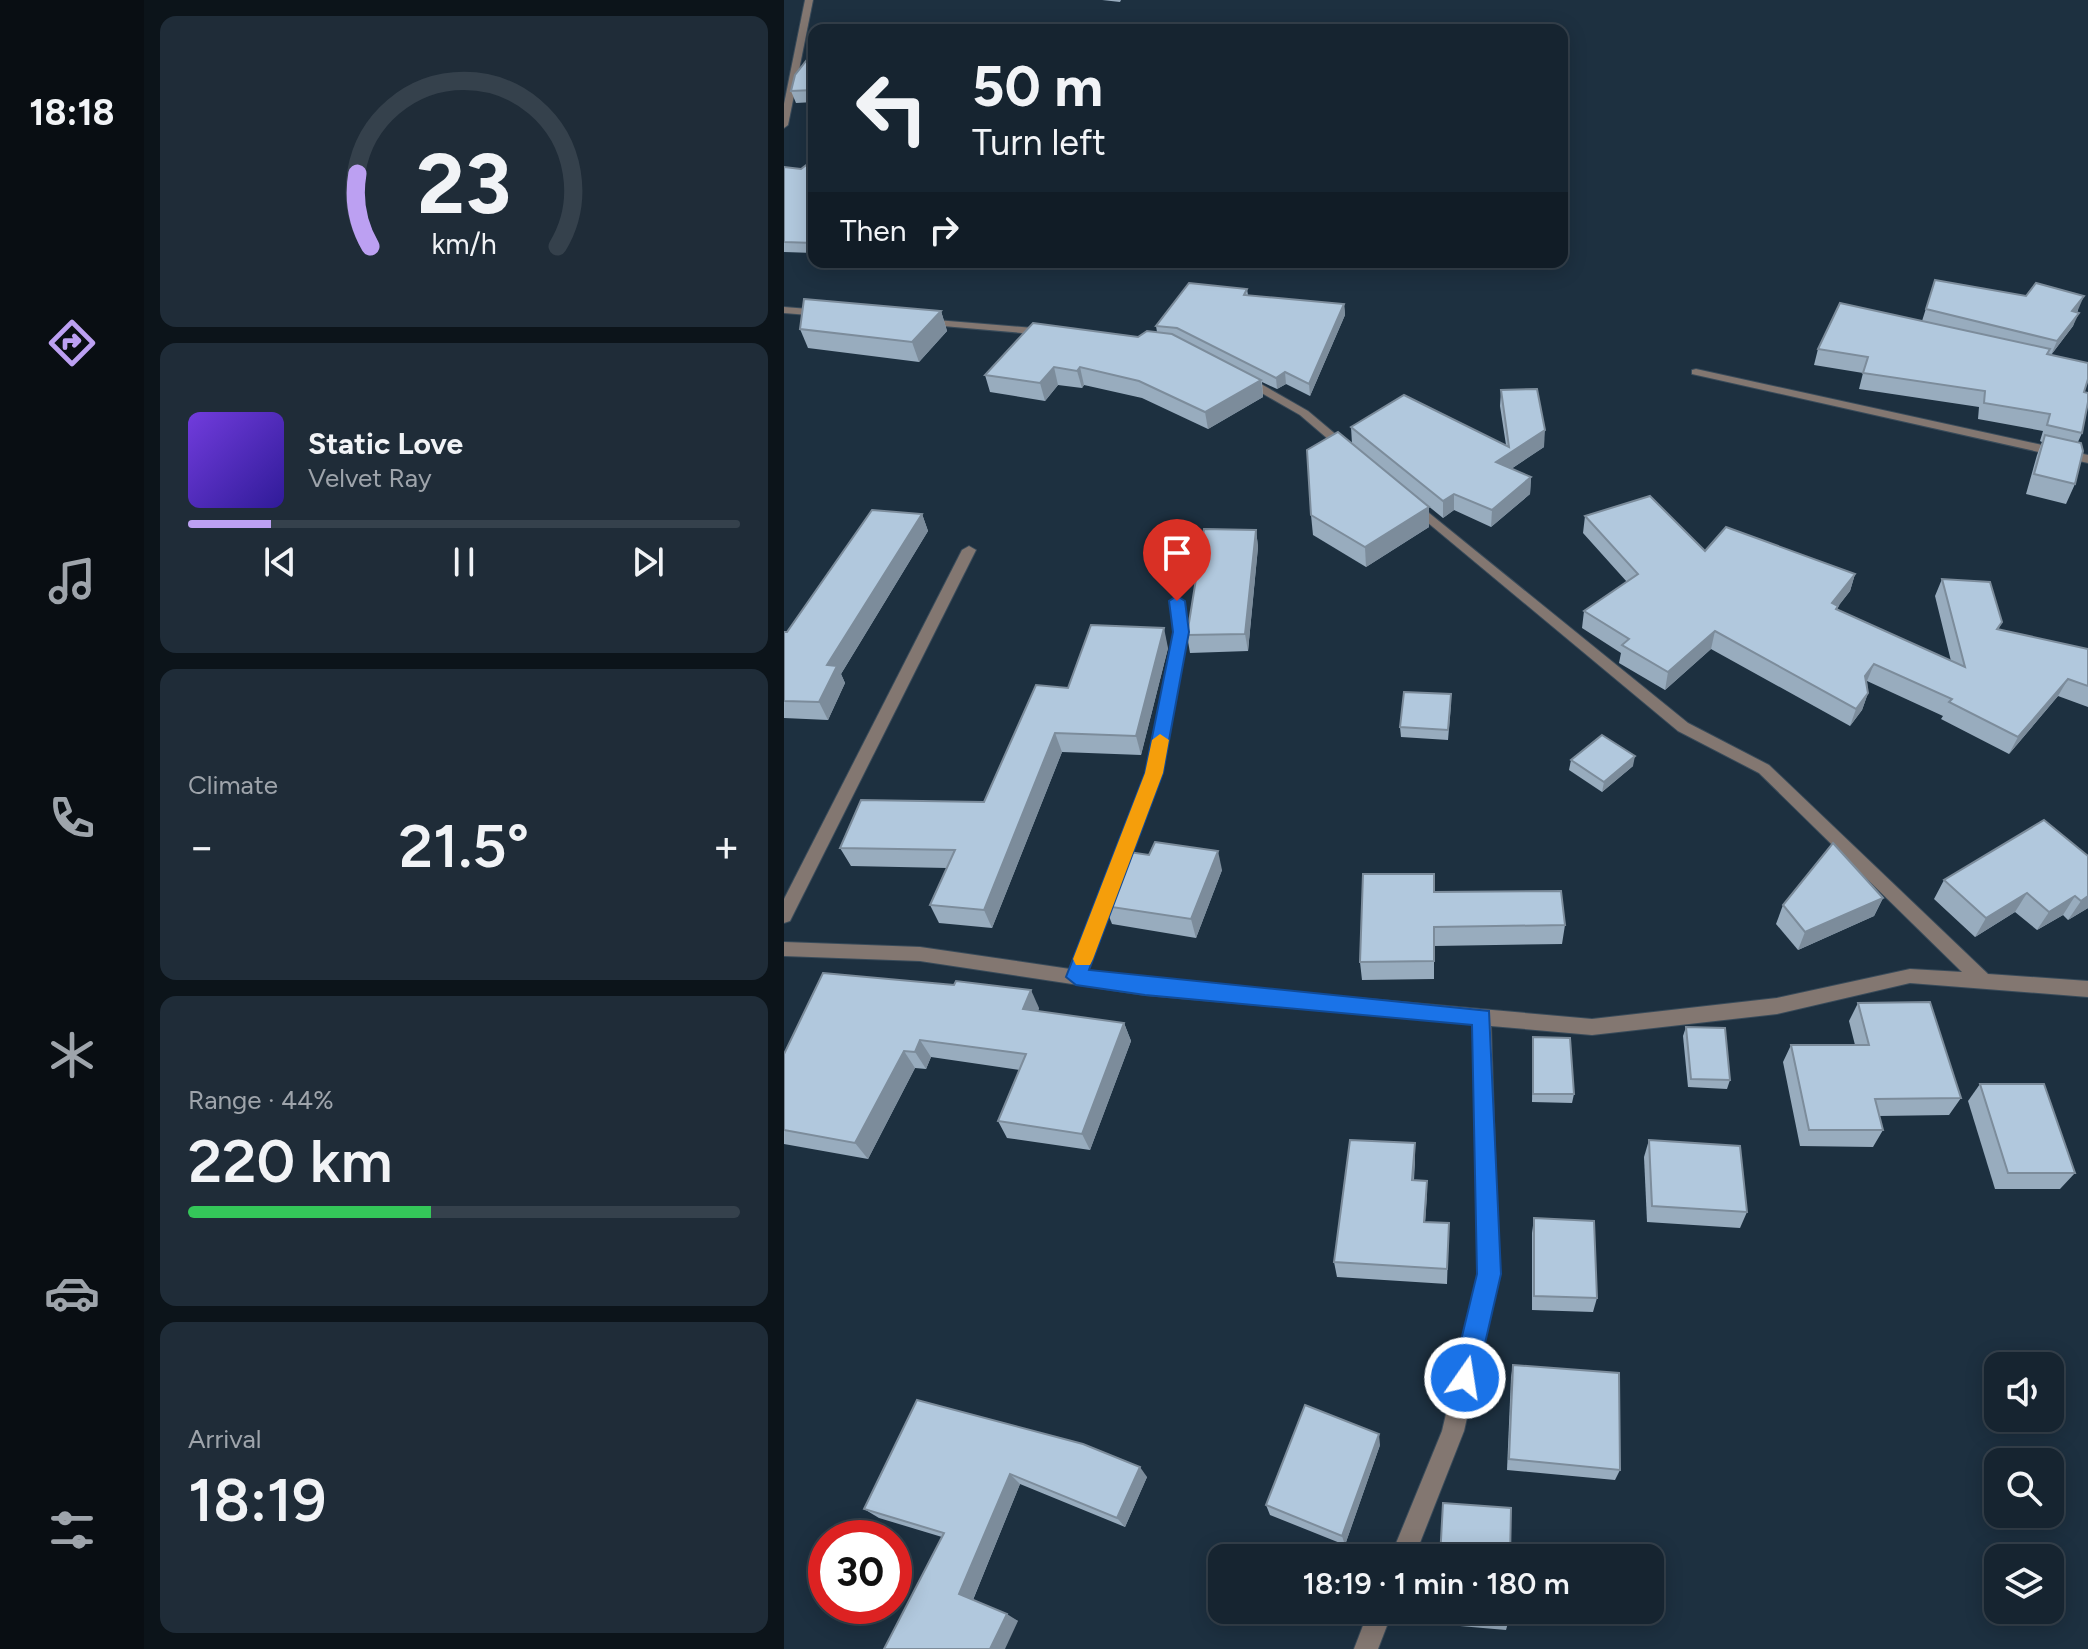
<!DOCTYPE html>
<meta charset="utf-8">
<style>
:root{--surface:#162430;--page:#1f2c38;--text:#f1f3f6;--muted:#9ea4ab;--line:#35414c;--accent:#bca0f2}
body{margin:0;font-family:Figtree,sans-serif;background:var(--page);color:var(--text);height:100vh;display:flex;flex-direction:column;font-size:30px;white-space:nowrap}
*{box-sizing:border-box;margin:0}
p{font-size:26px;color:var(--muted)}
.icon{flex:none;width:44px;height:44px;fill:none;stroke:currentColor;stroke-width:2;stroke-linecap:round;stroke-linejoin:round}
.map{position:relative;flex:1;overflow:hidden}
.side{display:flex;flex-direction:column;gap:16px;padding:16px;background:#0c141a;width:640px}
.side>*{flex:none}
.top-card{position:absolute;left:24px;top:24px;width:760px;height:244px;border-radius:16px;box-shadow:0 4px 20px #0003,0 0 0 2px var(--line);background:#162430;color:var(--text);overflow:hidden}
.buttons{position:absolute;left:1200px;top:1352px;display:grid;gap:16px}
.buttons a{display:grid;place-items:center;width:80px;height:80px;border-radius:16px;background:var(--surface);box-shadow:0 4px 20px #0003,0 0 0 2px var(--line);font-size:40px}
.speed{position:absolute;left:24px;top:1520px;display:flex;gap:16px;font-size:40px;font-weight:700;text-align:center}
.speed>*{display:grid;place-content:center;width:104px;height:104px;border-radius:50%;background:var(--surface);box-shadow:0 4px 20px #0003,0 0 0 2px var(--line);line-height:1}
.speed .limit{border:12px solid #d22;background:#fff;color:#111}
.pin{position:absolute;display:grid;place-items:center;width:68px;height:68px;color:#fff;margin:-82px -34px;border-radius:50% 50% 50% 0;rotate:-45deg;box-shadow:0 0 8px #0007}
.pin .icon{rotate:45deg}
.me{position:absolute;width:88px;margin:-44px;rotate:13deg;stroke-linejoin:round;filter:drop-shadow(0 0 6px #0008)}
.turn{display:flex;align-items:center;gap:28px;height:168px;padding:0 32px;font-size:36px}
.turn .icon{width:104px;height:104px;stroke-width:2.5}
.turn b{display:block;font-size:56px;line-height:68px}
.then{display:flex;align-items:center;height:76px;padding:0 32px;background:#0003;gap:16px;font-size:30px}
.big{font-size:60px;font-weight:600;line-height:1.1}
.side .card{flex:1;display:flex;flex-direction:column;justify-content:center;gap:12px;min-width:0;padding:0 28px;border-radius:16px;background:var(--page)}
.side .dial{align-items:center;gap:0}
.dial svg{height:208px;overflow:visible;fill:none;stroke:var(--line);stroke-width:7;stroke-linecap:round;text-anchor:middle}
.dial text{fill:var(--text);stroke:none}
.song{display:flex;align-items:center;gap:24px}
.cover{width:96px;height:96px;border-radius:12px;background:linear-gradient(135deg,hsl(260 70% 55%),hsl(250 70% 35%))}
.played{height:8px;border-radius:4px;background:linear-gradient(90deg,var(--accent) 15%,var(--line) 15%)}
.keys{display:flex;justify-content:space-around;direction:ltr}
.heat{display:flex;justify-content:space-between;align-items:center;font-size:44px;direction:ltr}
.charge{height:12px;border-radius:6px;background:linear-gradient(90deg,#34c759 44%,var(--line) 0)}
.trip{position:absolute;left:424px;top:1544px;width:456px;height:80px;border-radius:16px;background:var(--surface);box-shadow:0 4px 20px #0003,0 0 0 2px var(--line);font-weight:600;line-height:80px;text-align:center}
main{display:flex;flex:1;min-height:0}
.dock{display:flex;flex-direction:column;width:144px;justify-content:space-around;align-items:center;background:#090e13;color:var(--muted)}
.dock .icon{width:56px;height:56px}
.dock .selected{color:var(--accent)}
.dock b{font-size:36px;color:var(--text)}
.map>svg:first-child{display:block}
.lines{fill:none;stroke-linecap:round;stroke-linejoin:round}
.street-casing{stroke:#394b5a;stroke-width:2}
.street{fill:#837771;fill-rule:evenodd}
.wall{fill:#98acbe}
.shaded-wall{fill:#7c8c9b}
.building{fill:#b1c8dd;stroke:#7c8c9b;stroke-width:2}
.route{fill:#1a73e8;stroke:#114b97;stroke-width:2}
.slow{fill:#f59e0b}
</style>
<main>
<nav class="dock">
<b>18:18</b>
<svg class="icon selected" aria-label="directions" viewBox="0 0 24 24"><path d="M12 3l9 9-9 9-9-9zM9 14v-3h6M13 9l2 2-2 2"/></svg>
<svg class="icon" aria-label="music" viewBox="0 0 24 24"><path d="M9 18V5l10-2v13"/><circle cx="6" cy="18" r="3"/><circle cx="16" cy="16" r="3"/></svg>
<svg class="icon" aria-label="phone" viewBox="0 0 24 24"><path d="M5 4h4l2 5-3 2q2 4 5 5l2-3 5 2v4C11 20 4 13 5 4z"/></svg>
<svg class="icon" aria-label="climate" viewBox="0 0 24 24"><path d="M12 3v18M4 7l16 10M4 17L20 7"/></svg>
<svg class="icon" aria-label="car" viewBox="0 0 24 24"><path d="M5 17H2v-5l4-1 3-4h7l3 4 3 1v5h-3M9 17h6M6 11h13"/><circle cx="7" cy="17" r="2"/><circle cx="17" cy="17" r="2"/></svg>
<svg class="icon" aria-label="filters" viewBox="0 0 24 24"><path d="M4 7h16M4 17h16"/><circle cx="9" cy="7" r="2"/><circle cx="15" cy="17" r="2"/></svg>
</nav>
<section class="side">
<div class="card dial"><svg viewBox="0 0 100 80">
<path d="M14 69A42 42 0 1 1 86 69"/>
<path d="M14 69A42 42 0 0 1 9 41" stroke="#bca0f2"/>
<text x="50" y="56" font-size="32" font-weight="700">23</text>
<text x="50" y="72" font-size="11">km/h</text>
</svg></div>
<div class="card">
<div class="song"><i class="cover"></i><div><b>Static Love</b><p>Velvet Ray</p></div></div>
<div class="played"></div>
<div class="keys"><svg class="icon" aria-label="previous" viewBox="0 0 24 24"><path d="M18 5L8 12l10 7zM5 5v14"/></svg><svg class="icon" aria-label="pause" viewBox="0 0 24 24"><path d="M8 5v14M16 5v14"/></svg><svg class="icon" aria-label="next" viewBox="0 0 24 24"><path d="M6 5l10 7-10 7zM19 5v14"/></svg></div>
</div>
<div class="card"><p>Climate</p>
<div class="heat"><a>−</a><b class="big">21.5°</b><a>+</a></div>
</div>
<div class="card"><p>Range · 44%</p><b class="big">220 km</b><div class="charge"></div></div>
<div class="card"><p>Arrival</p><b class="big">18:19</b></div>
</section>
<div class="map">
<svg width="1304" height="1649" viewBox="0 0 1304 1649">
<rect width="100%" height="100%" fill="#1d3040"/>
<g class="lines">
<defs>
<g id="street">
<polygon points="21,0 29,0 4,125 0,128 0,104"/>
<polygon points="0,307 37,310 42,313 37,316 0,313"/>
<polygon points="140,319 261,329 266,332 261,335 136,324 135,322"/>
<polygon points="912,369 1304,455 1304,463 908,374 908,370"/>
<polygon points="455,376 463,376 524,411 568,448 566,451 558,451 516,415 455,380"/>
<polygon points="629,500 904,723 985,765 1204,974 1304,981 1304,997 1126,983 993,1014 808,1035 707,1026 715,1274 680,1431 630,1558 606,1558 658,1431 695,1274 689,1024 361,995 136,961 0,956 0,942 136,947 286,969 362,773 390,632 386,601 393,597 400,601 404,632 378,773 303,971 361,979 808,1019 993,998 1126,969 1178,972 975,773 894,731 625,507 625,501"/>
<polygon points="185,546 192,550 6,921 0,923 0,899 178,550"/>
<polygon points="585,1610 609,1610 594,1649 570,1649"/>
</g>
</defs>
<!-- street casing -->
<use href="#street" class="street-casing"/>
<!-- street -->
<use href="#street" class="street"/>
</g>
<!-- wall -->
<g class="wall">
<polygon points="318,0 337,0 336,2"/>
<polygon points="30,52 30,102 12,103 7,91"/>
<polygon points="30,163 30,253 0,252 0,167 17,169"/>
<polygon points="1151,280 1294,310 1289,326 1267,355 1300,392 1298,433 1294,442 1291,484 1282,504 1242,494 1253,455 1258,442 1256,441 1259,431 1194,419 1195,407 1075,389 1079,373 1030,365 1034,349 1138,321"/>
<polygon points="463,289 464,295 560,304 561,315 526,396 502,384 493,389 478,382 479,397 424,429 358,398 300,385 298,388 274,385 261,401 206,392 201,375 373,332 372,326"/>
<polygon points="157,311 163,331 135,362 24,348 16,329"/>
<polygon points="717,390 760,447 727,469 747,477 746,494 707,527 670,510 659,518 568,444 567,427 722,445 716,406"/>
<polygon points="645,507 645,527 582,567 529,535 527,515"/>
<polygon points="138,514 144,531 57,674 61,683 44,720 0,718 0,632 3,632"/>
<polygon points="801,516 921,551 1071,574 1066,591 1054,606 1053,609 1167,661 1151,596 1158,579 1218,622 1214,630 1304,649 1304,707 1274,696 1225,754 1157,719 1159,716 1083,681 1084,693 1078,710 1066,726 927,649 881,690 835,663 837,653 798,628 800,611 843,582 799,533"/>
<polygon points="472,530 474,547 464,651 406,653 403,635"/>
<polygon points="384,648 357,755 278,752 208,928 155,923 146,905 163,868 67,866 56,848 200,802 284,688"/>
<polygon points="667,704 664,740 617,737 616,727"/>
<polygon points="787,760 849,766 818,792 785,770"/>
<polygon points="1260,820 1304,908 1284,920 1279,915 1253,930 1231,912 1191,937 1150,899 1160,880"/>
<polygon points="365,855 438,870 412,938 328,924 321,906"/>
<polygon points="650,892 781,925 778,944 650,946 650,979 578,980 576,962"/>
<polygon points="1099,898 1090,916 1014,950 992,924 999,905"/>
<polygon points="1074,1003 1177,1098 1165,1115 1095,1116 1099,1130 1089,1147 1016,1146 999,1062 1007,1045 1071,1045 1065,1021"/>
<polygon points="255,1008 254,1011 340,1023 347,1041 306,1150 223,1138 214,1121 236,1070 147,1057 142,1069 131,1068 84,1159 0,1144 0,1054"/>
<polygon points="902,1027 946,1080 943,1089 904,1087 899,1036"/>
<polygon points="749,1037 790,1094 788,1103 748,1102"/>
<polygon points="1196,1084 1291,1173 1276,1189 1211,1189 1184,1101"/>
<polygon points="865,1140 963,1212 956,1228 863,1222 860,1157"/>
<polygon points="631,1160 630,1180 643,1181 641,1222 665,1223 663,1284 553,1277 550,1262"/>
<polygon points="750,1218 813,1298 809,1312 748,1310 748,1233"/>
<polygon points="729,1365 836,1470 831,1480 723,1470 727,1377"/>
<polygon points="133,1400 363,1477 341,1527 236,1484 189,1600 234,1621 100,1649 158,1537 95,1518 80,1509"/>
<polygon points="596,1445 561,1545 486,1515 482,1505"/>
<polygon points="653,1610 724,1623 722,1630 653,1624"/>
</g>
<!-- shaded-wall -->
<g class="shaded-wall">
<polygon points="1300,296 1294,310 1283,325 1288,311"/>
<polygon points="560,304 561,315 526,396 525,384"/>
<polygon points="157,311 163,331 135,362 128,342"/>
<polygon points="1295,313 1289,326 1267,355 1273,341"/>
<polygon points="270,367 274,385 261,401 256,383"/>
<polygon points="296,367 300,385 298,388 293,371"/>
<polygon points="501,372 502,384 493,389 492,378"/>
<polygon points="477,380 479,397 424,429 421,412"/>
<polygon points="761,430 760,447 712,479 712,462"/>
<polygon points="747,477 746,494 707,527 708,510"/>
<polygon points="670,494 670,510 659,518 659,501"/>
<polygon points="645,507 645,527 582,567 581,547"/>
<polygon points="138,514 144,531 57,674 61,683 44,720 35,702 43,665"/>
<polygon points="472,530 474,547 464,651 461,634"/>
<polygon points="1071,574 1066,591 1053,608 1054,606 1049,624 1048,603"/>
<polygon points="380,628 384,648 357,755 352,736"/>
<polygon points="931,631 927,649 881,690 884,672"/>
<polygon points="1090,664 1083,681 1075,694 1081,676"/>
<polygon points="1284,679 1274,696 1225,754 1234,737"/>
<polygon points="1084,693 1078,710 1066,726 1072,709"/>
<polygon points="271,733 278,752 208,928 200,910"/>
<polygon points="851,756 849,766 818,792 820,782"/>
<polygon points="434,851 438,870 412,938 407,919"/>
<polygon points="1243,893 1231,912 1191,937 1202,918"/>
<polygon points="1291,896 1279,915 1253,930 1265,912"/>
<polygon points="1304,896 1304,908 1284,920 1297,901"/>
<polygon points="1099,898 1090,916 1014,950 1021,932"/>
<polygon points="247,990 255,1008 248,1027 239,1009"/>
<polygon points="340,1023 347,1041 306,1150 298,1134"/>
<polygon points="136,1040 147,1057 142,1069 131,1052"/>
<polygon points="120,1051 131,1068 84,1159 71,1143"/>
<polygon points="631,1143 631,1160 628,1196 628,1180"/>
<polygon points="643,1181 643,1197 640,1237 640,1222"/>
<polygon points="595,1434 596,1445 561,1545 558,1536"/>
<polygon points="356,1467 363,1477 341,1527 333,1518"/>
<polygon points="226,1474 236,1484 188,1602 175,1594"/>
<polygon points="223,1614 234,1621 221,1649 206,1649"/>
</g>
<!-- building -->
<g class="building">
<polygon points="29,52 30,90 7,91 11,75"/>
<polygon points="25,163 30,163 30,243 0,242 0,167 17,169"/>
<polygon points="1151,280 1242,296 1252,283 1300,296 1288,311 1295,313 1273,341 1142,309"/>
<polygon points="405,283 463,289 460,295 560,304 525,384 501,372 492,378 393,328 372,326"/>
<polygon points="20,299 157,311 128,342 16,329"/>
<polygon points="1056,303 1266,349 1263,354 1304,363 1304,379 1300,392 1304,393 1304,402 1298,433 1263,425 1266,414 1200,403 1201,391 1079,373 1084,357 1034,349"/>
<polygon points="249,323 354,337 363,331 388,334 477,380 421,412 355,381 296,367 293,371 270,367 256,383 201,375"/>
<polygon points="753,389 761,430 712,462 747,477 708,510 670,494 659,501 567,427 620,395 725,447 717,390"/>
<polygon points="554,432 645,507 581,547 527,515 523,450"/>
<polygon points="1261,435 1297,443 1299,451 1291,484 1250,474"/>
<polygon points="866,496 921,551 942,527 1071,574 1048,603 1054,606 1052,609 1181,667 1158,579 1206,582 1218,622 1213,629 1304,649 1304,686 1284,679 1234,737 1165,702 1168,699 1090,664 1081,676 1084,693 1072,709 931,631 884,672 838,645 845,639 800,611 854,574 801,516"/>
<polygon points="88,510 138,514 43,665 53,666 35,702 0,701 0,632 3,632"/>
<polygon points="420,529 472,530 461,634 403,635"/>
<polygon points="307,625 380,628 352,736 271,733 200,910 146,905 171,850 56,848 77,800 200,802 252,685 284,688"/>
<polygon points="620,692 667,694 664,730 616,727"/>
<polygon points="818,735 851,756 820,782 787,760"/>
<polygon points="1260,820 1304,856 1304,896 1297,901 1291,896 1265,912 1243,893 1202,918 1160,880"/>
<polygon points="371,842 434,851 407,919 321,906 345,852 365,855"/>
<polygon points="1049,843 1099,898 1021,932 999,905"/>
<polygon points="579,874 650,874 650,892 777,891 781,925 650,927 650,961 576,962"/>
<polygon points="39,973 170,985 172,981 247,990 239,1009 340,1023 298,1134 214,1121 242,1054 136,1040 131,1052 120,1051 71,1143 0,1130 0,1054"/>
<polygon points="1146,1002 1177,1098 1091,1099 1099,1130 1025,1130 1007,1045 1085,1045 1074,1003"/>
<polygon points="902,1027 941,1028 946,1080 907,1079"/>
<polygon points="749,1037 786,1038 790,1094 749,1094"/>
<polygon points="1196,1084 1260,1084 1291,1173 1224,1173"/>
<polygon points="566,1140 631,1143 628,1180 643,1181 640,1222 665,1223 663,1269 550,1262"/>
<polygon points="865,1140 956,1146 963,1212 868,1206"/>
<polygon points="750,1218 810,1221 813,1298 750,1296"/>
<polygon points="729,1365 835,1373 836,1470 725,1459"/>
<polygon points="133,1400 299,1444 356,1467 333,1518 226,1474 175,1594 223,1614 206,1649 100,1649 160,1533 80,1509"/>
<polygon points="521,1405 595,1434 558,1536 482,1505"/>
<polygon points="659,1503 727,1508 726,1558 656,1558"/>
<polygon points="653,1610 724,1610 724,1623 653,1617"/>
</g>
<!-- route -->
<polygon class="route" points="393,596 401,601 405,632 379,773 305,970 705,1011 717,1274 693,1378 690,1387 681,1391 672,1387 668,1378 693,1274 688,1025 361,995 292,985 282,977 361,773 389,632 385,601"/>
<!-- slow -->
<polygon class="slow" points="376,734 385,740 379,773 309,959 306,965 292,965 289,959 361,773 368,740"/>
</svg>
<div class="buttons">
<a><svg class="icon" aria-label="sound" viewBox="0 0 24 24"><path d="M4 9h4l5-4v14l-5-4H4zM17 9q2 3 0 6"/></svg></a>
<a><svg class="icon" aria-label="search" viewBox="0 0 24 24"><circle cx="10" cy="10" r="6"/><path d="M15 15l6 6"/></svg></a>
<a><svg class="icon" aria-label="layers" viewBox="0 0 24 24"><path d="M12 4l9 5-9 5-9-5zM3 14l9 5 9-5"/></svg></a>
</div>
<div class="speed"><div class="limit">30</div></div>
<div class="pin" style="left:393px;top:601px;background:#d93025"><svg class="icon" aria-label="arrive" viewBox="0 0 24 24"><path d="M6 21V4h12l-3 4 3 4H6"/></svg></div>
<svg class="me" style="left:681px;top:1378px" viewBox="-20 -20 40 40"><circle r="17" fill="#1a73e8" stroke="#fff" stroke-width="3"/><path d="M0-11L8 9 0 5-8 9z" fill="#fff"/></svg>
<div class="trip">18:19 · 1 min · 180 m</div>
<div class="top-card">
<div class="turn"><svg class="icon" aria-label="left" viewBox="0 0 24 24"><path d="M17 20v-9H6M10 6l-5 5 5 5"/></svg><div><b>50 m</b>Turn left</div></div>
<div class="then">Then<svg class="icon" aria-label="right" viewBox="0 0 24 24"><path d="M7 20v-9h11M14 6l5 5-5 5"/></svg></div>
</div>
</div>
</main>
